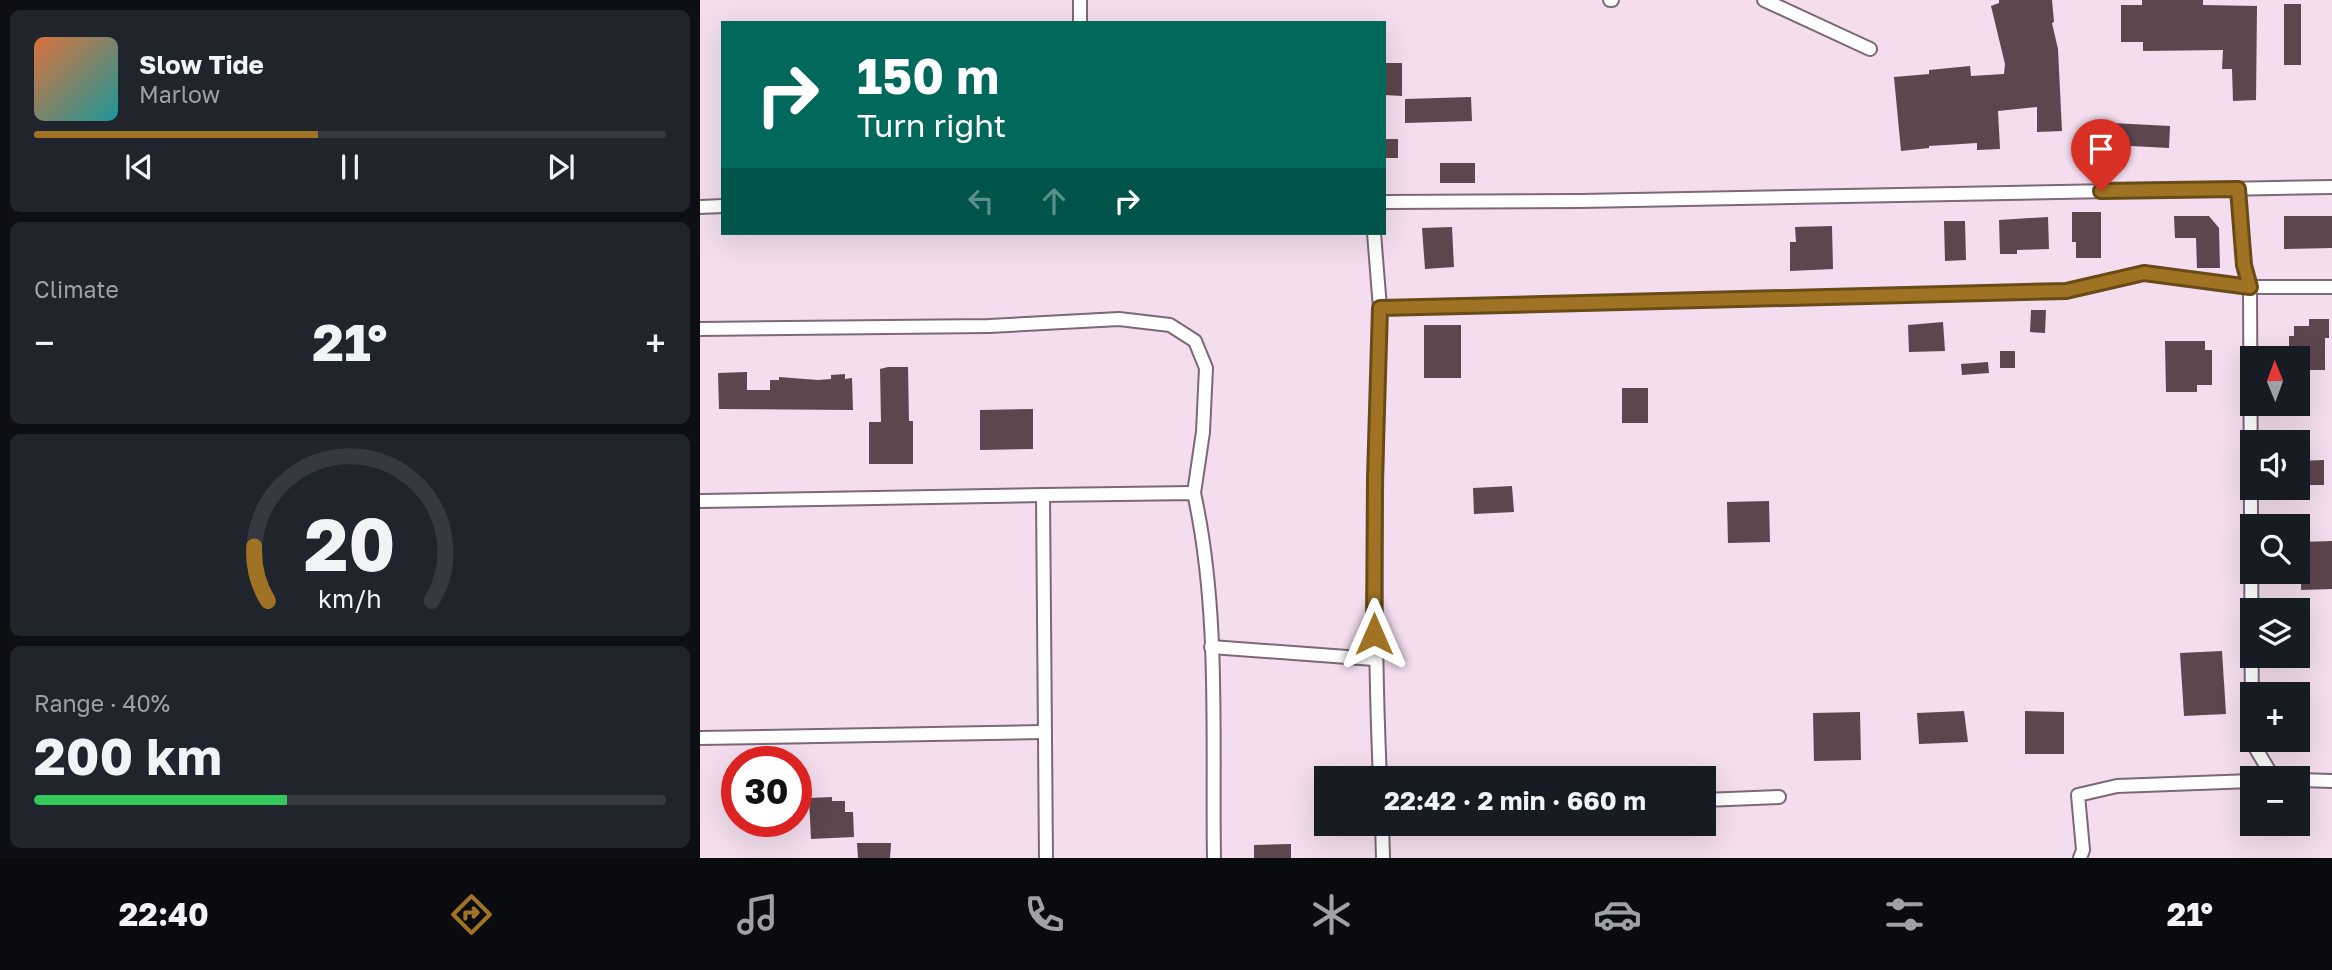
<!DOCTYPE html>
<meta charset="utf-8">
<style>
:root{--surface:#171b24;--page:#20242c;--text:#f1f3f6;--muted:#9ea1a6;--line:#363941;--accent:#a07324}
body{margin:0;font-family:"Golos Text",sans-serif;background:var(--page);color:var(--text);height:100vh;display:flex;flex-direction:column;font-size:26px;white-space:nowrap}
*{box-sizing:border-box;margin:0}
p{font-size:23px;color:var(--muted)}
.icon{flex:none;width:38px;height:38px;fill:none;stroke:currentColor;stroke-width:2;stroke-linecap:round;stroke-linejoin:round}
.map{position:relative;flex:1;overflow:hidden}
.drawer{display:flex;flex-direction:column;gap:10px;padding:10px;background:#0d0f14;width:700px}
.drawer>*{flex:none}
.hud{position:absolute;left:21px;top:21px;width:665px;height:214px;border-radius:0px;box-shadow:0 7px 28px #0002;background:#00695c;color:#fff;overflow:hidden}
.needle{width:46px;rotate:359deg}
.controls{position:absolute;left:1540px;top:346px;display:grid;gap:14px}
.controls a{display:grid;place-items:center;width:70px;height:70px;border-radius:0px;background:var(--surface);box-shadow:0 7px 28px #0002;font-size:35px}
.speed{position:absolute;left:21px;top:746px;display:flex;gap:14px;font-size:35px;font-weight:700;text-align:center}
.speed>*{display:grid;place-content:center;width:91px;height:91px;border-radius:50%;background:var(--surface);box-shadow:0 7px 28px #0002;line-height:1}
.speed .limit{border:10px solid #d22;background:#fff;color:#111}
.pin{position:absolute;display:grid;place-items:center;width:60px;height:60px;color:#fff;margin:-72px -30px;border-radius:50% 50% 50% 0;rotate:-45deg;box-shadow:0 0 7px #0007}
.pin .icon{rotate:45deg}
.me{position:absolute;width:77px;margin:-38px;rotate:0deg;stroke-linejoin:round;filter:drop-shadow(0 0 5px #0008)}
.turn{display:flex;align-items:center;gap:24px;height:147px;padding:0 21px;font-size:32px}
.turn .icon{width:91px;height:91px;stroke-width:2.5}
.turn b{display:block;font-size:49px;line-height:60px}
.lanes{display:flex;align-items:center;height:66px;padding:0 21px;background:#0003;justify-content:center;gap:35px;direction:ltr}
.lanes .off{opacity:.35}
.big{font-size:52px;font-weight:700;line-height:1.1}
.drawer .widget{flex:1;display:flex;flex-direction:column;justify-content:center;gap:10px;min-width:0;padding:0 24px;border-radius:10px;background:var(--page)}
.drawer .dial{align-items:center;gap:0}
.dial svg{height:182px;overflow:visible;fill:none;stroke:var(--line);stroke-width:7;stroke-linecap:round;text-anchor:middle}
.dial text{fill:var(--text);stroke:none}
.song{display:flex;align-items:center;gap:21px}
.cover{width:84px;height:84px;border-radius:10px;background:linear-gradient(135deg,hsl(20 70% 55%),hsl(180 70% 35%))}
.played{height:7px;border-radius:4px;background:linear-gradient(90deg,var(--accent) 45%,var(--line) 45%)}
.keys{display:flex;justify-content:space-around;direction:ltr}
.heat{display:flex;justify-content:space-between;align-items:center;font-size:38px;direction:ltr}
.charge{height:10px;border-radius:5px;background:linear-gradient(90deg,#34c759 40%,var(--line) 0)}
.trip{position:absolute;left:614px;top:766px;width:402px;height:70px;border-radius:0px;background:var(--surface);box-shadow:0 7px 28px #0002;font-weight:700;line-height:70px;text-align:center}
.tab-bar{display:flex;height:112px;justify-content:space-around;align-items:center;background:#090b0e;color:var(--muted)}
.tab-bar .icon{width:49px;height:49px}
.tab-bar .selected{color:var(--accent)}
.tab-bar b{font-size:32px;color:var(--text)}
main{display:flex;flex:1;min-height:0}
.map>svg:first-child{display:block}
.building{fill:#5d464e}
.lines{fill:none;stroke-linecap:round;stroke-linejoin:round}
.street-casing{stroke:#7c6877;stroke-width:16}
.street{stroke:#fff;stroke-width:12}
.route-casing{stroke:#684b17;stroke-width:18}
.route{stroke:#a07324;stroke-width:12}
</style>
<main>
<section class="drawer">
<div class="widget">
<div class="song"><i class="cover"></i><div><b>Slow Tide</b><p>Marlow</p></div></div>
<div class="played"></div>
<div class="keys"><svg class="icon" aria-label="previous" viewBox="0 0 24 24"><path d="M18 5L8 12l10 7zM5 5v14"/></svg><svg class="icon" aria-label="pause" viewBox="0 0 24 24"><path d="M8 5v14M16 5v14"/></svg><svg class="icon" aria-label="next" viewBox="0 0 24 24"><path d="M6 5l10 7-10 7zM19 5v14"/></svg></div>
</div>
<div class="widget"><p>Climate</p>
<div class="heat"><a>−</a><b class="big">21°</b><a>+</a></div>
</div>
<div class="widget dial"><svg viewBox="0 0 100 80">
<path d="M14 69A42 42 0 1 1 86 69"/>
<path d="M14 69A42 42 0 0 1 8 45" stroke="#a07324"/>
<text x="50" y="56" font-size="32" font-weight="700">20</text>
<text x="50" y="72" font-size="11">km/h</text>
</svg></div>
<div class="widget"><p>Range · 40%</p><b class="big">200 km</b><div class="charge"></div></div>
</section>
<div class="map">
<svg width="1632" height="858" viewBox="0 0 1632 858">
<rect width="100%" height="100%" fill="#f3ddee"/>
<!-- building -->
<g class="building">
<polygon points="1299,0 1352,0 1354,22 1352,23 1358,49 1362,131 1337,132 1337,107 1298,111 1300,149 1277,150 1277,143 1229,146 1229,148 1201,151 1194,77 1229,74 1229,70 1270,66 1271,76 1304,74 1305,64 1291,6 1299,3"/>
<polygon points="1442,0 1503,0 1503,5 1557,6 1556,100 1533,101 1532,69 1522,69 1523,50 1443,51 1443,42 1421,42 1421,5 1442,5"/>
<rect x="1584" y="4" width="17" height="61"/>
<polygon points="684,63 702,63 702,96 684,95"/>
<polygon points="771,97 772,121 705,123 705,99"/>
<polygon points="1412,123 1470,126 1469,148 1411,145"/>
<rect x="684" y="139" width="14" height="19"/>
<rect x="740" y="163" width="35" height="20"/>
<polygon points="1372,212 1401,212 1401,258 1376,258 1376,242 1372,242"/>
<polygon points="1474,216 1509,216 1519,228 1520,268 1497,268 1496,238 1475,238"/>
<polygon points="1584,216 1632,216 1632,248 1584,249"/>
<polygon points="1348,217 1349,249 1317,250 1317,254 1300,254 1299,220"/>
<polygon points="1244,221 1265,221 1266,260 1245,261"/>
<polygon points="1132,226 1133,269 1090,271 1090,242 1096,242 1095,227"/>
<polygon points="752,227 754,267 725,269 722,228"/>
<polygon points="1331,310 1346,310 1345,333 1330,332"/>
<polygon points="1609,319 1629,319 1629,338 1625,338 1625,370 1598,370 1598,359 1589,358 1589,336 1594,336 1594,326 1609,326"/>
<polygon points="1243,322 1245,351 1209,352 1208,325"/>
<rect x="724" y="325" width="37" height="53"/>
<polygon points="1465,341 1505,341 1505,350 1512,350 1512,385 1497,385 1497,392 1466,392"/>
<rect x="1300" y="351" width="15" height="17"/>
<polygon points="1288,362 1289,373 1262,375 1261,364"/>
<polygon points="188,367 208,367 209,421 213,421 213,464 169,464 169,422 181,422 180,369"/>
<polygon points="47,372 47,390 70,390 70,380 79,380 79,377 118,380 131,379 131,375 145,374 145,379 152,378 153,410 19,409 18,373"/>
<rect x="922" y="388" width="26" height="35"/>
<polygon points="333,409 333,449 280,450 280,410"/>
<polygon points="1624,460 1624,485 1598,485 1598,461"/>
<polygon points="812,486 814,512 774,514 773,488"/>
<polygon points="1069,501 1070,542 1028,543 1027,502"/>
<polygon points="1632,541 1632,589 1601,590 1601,542"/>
<polygon points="1522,651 1526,714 1484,716 1480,653"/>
<polygon points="1264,711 1268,742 1219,744 1217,713"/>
<polygon points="1325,711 1364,712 1364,754 1325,754"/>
<polygon points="1160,712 1161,760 1114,761 1113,713"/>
<polygon points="132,797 132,801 145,801 145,812 153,812 154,837 111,839 109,798"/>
<polygon points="157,843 191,843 190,858 158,858"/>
<polygon points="591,844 591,858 554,858 554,845"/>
</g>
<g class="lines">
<defs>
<g id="street">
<polyline points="380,0 380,23"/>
<polyline points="910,0 912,0"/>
<polyline points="1064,0 1170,49"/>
<polyline points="1538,189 1544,265 1550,287 1552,742 1574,779"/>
<polyline points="684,202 880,201 1632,187"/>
<polyline points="0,207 23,206"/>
<polyline points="674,233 680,308 1366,291 1444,273 1550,287 1632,287"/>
<polyline points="0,329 289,326 419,319 470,325 495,341 506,368 503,432 494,493"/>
<polyline points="0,501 343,495"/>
<polyline points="511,647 674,659"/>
<polyline points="0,738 343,732"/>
<path d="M680,779c-7,-157 -5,-314 0,-471"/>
<polyline points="1598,780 1632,781"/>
<polyline points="1004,800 1079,797"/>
<polyline points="682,824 683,858"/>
<path d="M346,858l-3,-363 151,-2c26,118 18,244 20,365"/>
<polyline points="1380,858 1383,850 1378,795 1417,786 1552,781"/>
</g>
</defs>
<!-- street casing -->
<use href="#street" class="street-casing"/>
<!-- street -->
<use href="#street" class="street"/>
</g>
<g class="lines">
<defs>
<polyline id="route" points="674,634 675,478 680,308 1366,291 1444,273 1550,287 1544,265 1538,189 1401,191"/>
</defs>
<!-- route casing -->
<use href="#route" class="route-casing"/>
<!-- route -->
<use href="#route" class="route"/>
</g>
</svg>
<div class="controls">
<a><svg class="needle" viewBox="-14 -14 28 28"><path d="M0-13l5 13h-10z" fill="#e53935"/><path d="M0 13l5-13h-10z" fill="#9ea1a6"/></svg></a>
<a><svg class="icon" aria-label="sound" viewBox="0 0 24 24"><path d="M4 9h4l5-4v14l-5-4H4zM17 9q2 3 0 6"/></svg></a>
<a><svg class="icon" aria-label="search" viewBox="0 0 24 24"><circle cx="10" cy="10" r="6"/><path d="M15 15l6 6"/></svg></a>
<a><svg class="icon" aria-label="layers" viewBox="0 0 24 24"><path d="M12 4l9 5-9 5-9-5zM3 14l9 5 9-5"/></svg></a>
<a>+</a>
<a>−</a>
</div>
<div class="speed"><div class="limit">30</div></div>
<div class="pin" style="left:1401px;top:191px;background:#d93025"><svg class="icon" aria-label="arrive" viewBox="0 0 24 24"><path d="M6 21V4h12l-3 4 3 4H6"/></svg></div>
<svg class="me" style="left:674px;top:634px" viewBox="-20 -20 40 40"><path d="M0-17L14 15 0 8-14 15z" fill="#a07324" stroke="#fff" stroke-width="4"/></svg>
<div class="trip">22:42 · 2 min · 660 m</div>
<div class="hud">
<div class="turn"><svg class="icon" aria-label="right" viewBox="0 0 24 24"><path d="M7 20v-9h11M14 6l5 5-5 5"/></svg><div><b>150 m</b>Turn right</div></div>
<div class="lanes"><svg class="icon off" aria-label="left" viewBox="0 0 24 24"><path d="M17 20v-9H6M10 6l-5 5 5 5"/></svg><svg class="icon off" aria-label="ahead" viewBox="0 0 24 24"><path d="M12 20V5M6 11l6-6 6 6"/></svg><svg class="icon" aria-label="right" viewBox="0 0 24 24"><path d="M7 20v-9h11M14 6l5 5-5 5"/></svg></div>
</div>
</div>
</main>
<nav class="tab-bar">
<b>22:40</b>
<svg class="icon selected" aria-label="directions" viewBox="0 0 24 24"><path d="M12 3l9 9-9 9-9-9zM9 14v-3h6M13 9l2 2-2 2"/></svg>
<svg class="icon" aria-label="music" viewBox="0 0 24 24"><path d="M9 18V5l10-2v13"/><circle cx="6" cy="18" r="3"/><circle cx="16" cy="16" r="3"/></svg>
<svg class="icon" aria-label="phone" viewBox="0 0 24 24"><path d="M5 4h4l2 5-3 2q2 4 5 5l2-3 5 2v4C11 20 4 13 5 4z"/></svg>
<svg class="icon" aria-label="climate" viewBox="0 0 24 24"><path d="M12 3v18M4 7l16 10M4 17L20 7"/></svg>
<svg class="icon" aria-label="car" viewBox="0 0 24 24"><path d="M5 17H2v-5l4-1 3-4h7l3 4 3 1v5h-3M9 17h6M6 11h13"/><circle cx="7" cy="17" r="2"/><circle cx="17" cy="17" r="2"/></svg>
<svg class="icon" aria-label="filters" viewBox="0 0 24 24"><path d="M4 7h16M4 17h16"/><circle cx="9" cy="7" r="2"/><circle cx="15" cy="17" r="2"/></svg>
<b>21°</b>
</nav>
